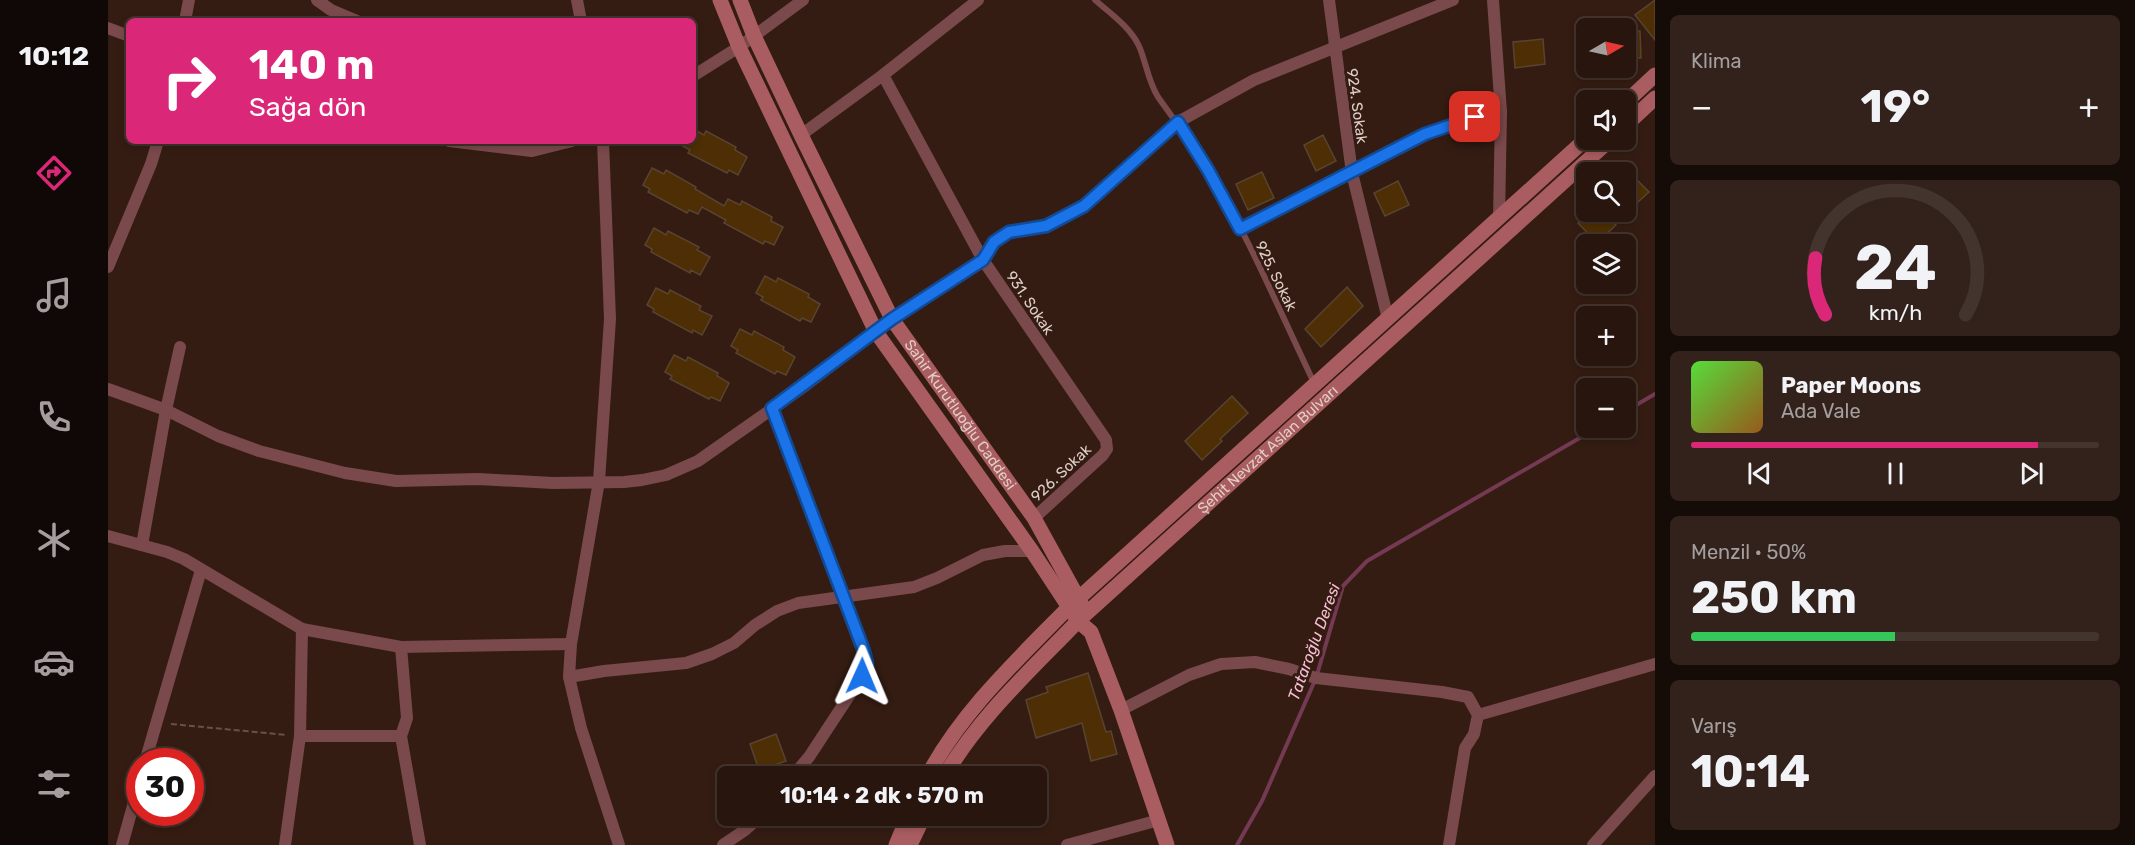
<!DOCTYPE html>
<html lang="tr">
<meta charset="utf-8">
<style>
:root{--surface:#27150e;--page:#33221c;--text:#f1f3f6;--muted:#a49f9e;--line:#43342e;--accent:#db2777}
body{margin:0;font-family:Rubik,sans-serif;background:var(--page);color:var(--text);height:100vh;display:flex;flex-direction:column;font-size:22px;white-space:nowrap}
*{box-sizing:border-box;margin:0}
p{font-size:20px;color:var(--muted)}
.icon{flex:none;width:33px;height:33px;fill:none;stroke:currentColor;stroke-width:2;stroke-linecap:round;stroke-linejoin:round}
.map{position:relative;flex:1;overflow:hidden}
.drawer{display:flex;flex-direction:column;gap:15px;padding:15px;background:#150c08;width:480px}
.drawer>*{flex:none}
.hud{position:absolute;left:18px;top:18px;width:570px;height:126px;border-radius:9px;box-shadow:0 3px 9px #0003,0 0 0 2px var(--line);background:#db2777;color:#fff;overflow:hidden}
.needle{width:39px;rotate:81deg}
.fabs{position:absolute;left:1468px;top:18px;display:grid;gap:12px}
.fabs a{display:grid;place-items:center;width:60px;height:60px;border-radius:9px;background:var(--surface);box-shadow:0 3px 9px #0003,0 0 0 2px var(--line);font-size:30px}
.speed{position:absolute;left:18px;top:748px;display:flex;gap:12px;font-size:30px;font-weight:700;text-align:center}
.speed>*{display:grid;place-content:center;width:78px;height:78px;border-radius:50%;background:var(--surface);box-shadow:0 3px 9px #0003,0 0 0 2px var(--line);line-height:1}
.speed .limit{border:9px solid #d22;background:#fff;color:#111}
.pin{position:absolute;display:grid;place-items:center;width:51px;height:51px;color:#fff;margin:-26px;border-radius:12px;box-shadow:0 3px 9px #0006}
.me{position:absolute;width:66px;margin:-33px;rotate:1deg;stroke-linejoin:round;filter:drop-shadow(0 0 4px #0008)}
.turn{display:flex;align-items:center;gap:21px;height:126px;padding:0 24px;font-size:27px}
.turn .icon{width:78px;height:78px;stroke-width:2.5}
.turn b{display:block;font-size:42px;line-height:51px}
.big{font-size:45px;font-weight:700;line-height:1.1}
.drawer .card{flex:1;display:flex;flex-direction:column;justify-content:center;gap:9px;min-width:0;padding:0 21px;border-radius:9px;background:var(--page)}
.drawer .dial{align-items:center;gap:0}
.dial svg{height:156px;overflow:visible;fill:none;stroke:var(--line);stroke-width:7;stroke-linecap:round;text-anchor:middle}
.dial text{fill:var(--text);stroke:none}
.song{display:flex;align-items:center;gap:18px}
.cover{width:72px;height:72px;border-radius:9px;background:linear-gradient(135deg,hsl(110 70% 55%),hsl(30 70% 35%))}
.played{height:6px;border-radius:3px;background:linear-gradient(90deg,var(--accent) 85%,var(--line) 85%)}
.keys{display:flex;justify-content:space-around;direction:ltr}
.heat{display:flex;justify-content:space-between;align-items:center;font-size:33px;direction:ltr}
.charge{height:9px;border-radius:4px;background:linear-gradient(90deg,#34c759 50%,var(--line) 0)}
.trip{position:absolute;left:609px;top:766px;width:330px;height:60px;border-radius:9px;background:var(--surface);box-shadow:0 3px 9px #0003,0 0 0 2px var(--line);font-weight:700;line-height:60px;text-align:center}
main{display:flex;flex:1;min-height:0}
.tabs{display:flex;flex-direction:column;width:108px;justify-content:space-around;align-items:center;background:#100806;color:var(--muted)}
.tabs .icon{width:42px;height:42px}
.tabs .active{color:var(--accent)}
.tabs b{font-size:27px;color:var(--text)}
.map>svg:first-child{display:block}
.lines{fill:none;stroke-linecap:round;stroke-linejoin:round}
.stream{stroke:#743953;stroke-width:4}
.building{fill:#4e2e04;stroke:#584430;stroke-width:1.5}
.path{stroke:#675149;stroke-width:2;stroke-dasharray:6 3;stroke-linecap:butt}
.lane{stroke:#7a494b;stroke-width:6}
.street{stroke:#7a494b;stroke-width:12}
.secondary{stroke:#aa5d60;stroke-width:15}
.route-casing{stroke:#114b97;stroke-width:15}
.route{stroke:#1a73e8;stroke-width:10}
.labels{text-anchor:middle;dominant-baseline:central;stroke-width:6;stroke-linejoin:round;paint-order:stroke}
.street-label{font-size:15px;fill:#dfcec8;stroke:#341c12}
.water-label{font-size:16px;font-style:italic;fill:#f7bed5;stroke:#341c12}
</style>
<main>
<nav class="tabs">
<b>10:12</b>
<svg class="icon active" aria-label="directions" viewBox="0 0 24 24"><path d="M12 3l9 9-9 9-9-9zM9 14v-3h6M13 9l2 2-2 2"/></svg>
<svg class="icon" aria-label="music" viewBox="0 0 24 24"><path d="M9 18V5l10-2v13"/><circle cx="6" cy="18" r="3"/><circle cx="16" cy="16" r="3"/></svg>
<svg class="icon" aria-label="phone" viewBox="0 0 24 24"><path d="M5 4h4l2 5-3 2q2 4 5 5l2-3 5 2v4C11 20 4 13 5 4z"/></svg>
<svg class="icon" aria-label="climate" viewBox="0 0 24 24"><path d="M12 3v18M4 7l16 10M4 17L20 7"/></svg>
<svg class="icon" aria-label="car" viewBox="0 0 24 24"><path d="M5 17H2v-5l4-1 3-4h7l3 4 3 1v5h-3M9 17h6M6 11h13"/><circle cx="7" cy="17" r="2"/><circle cx="17" cy="17" r="2"/></svg>
<svg class="icon" aria-label="filters" viewBox="0 0 24 24"><path d="M4 7h16M4 17h16"/><circle cx="9" cy="7" r="2"/><circle cx="15" cy="17" r="2"/></svg>
</nav>
<div class="map">
<svg width="1547" height="845" viewBox="0 0 1547 845">
<rect width="100%" height="100%" fill="#341c12"/>
<g class="lines">
<!-- stream -->
<g class="stream">
<polyline points="1518,411 1547,394"/>
<polyline points="1129,845 1154,801 1208,678 1235,586 1259,561 1489,428"/>
</g>
</g>
<!-- building -->
<g class="building">
<polygon points="1547,0 1547,40 1527,15"/>
<polygon points="1518,31 1532,31 1533,58 1518,58"/>
<polygon points="1435,39 1437,64 1407,68 1405,42"/>
<polygon points="585,129 596,135 598,131 628,147 627,150 639,157 630,175 621,170 619,173 580,153 582,150 566,141 585,141"/>
<polygon points="1215,135 1228,161 1208,171 1196,145"/>
<polygon points="544,168 556,174 558,170 588,187 587,189 616,206 620,199 632,205 634,201 664,217 663,221 675,227 666,245 657,241 655,244 616,223 618,220 594,207 590,214 581,210 579,213 540,192 542,189 535,185"/>
<polygon points="1518,169 1541,192 1518,213"/>
<polygon points="1154,172 1166,198 1140,210 1128,184"/>
<polygon points="1290,181 1301,205 1277,216 1266,193"/>
<polygon points="1481,212 1496,212 1508,225 1489,243 1470,223"/>
<polygon points="546,228 558,235 560,231 591,247 589,250 602,257 592,275 583,270 582,273 543,252 544,249 537,245"/>
<polygon points="657,276 668,282 670,278 701,294 700,297 712,304 703,322 694,318 692,321 653,300 655,297 648,293"/>
<polygon points="1239,287 1255,306 1213,347 1197,329"/>
<polygon points="548,288 560,294 562,290 593,306 591,310 604,316 594,335 585,330 584,333 545,312 546,309 539,305"/>
<polygon points="632,329 644,335 646,331 676,347 675,350 687,357 678,375 669,371 667,374 628,353 630,350 623,346"/>
<polygon points="566,355 578,361 580,357 610,373 609,376 621,383 612,401 603,397 601,399 562,379 564,376 557,372"/>
<polygon points="1124,396 1140,413 1112,439 1114,441 1094,460 1077,441"/>
<polygon points="980,673 998,732 1003,731 1009,754 983,761 974,723 928,738 918,700 940,692 938,687"/>
<polygon points="668,734 678,761 651,770 642,744"/>
</g>
<g class="lines">
<!-- path -->
<polyline class="path" points="63,724 179,735"/>
<!-- lane -->
<path class="lane" d="M987,0c15,13 35,27 44,46 7,16 9,35 19,51 17,24 34,46 49,71 42,69 73,144 108,217"/>
<!-- street -->
<g class="street">
<polyline points="209,0 223,10 249,21"/>
<polyline points="469,0 473,21"/>
<polyline points="1221,0 1244,173 1280,319"/>
<polyline points="1385,0 1393,112 1391,218"/>
<polyline points="77,21 81,0"/>
<polyline points="0,28 21,36"/>
<polyline points="775,75 875,260 998,440 999,449 995,455 926,518"/>
<polyline points="585,76 631,47 695,0"/>
<polyline points="693,135 775,75 870,0"/>
<polyline points="341,141 424,151 464,141"/>
<polyline points="495,141 502,319 491,481 463,644 461,677 473,728 511,845"/>
<polyline points="1132,229 1317,134 1367,117 1393,112"/>
<polyline points="0,267 43,164 50,141"/>
<polyline points="0,389 58,410 110,436 151,451 237,473 288,481 370,479 445,483 516,482 534,480 558,475 590,461 698,385 784,319 875,260 886,242 901,232 938,227 976,206 1070,122 1146,80 1345,0"/>
<polyline points="664,408 759,663 754,676 701,757 684,777"/>
<polyline points="0,536 59,552 76,559 194,629 192,736 177,845"/>
<polyline points="34,545 58,410 72,347"/>
<polyline points="194,629 293,647 463,644"/>
<polyline points="293,647 299,718 293,736"/>
<polyline points="461,677 496,671 578,663 604,654 626,643 647,625 669,611 690,603 806,587 829,578 875,555 897,551 924,551"/>
<polyline points="1013,710 1081,675 1113,664 1147,662 1181,669 1208,678 1334,692 1360,697 1370,715 1366,734 1357,748 1341,845"/>
<polyline points="1370,715 1547,664"/>
<polyline points="192,736 293,736 312,845"/>
<polyline points="37,762 93,570"/>
<polyline points="14,845 32,781"/>
<polyline points="615,845 637,830 653,816"/>
<polyline points="959,845 1051,820"/>
<polyline points="1485,845 1547,776"/>
</g>
<!-- secondary -->
<g class="secondary">
<polyline points="612,0 631,47 768,332 924,551 970,621 983,632 1013,710 1059,845"/>
<path id="s1" d="M632,0l14,36 47,99 91,184 142,199 49,89"/>
<polyline points="1518,102 1547,75"/>
<polyline points="1518,125 1547,98"/>
<path d="M819,777c34,-65 91,-118 142,-170l518,-469"/>
<path id="s2" d="M836,777c34,-59 87,-107 134,-156l532,-481"/>
<polyline points="788,845 800,816"/>
<polyline points="802,845 816,816"/>
</g>
</g>
<g class="lines">
<defs>
<polyline id="route" points="754,676 759,663 756,651 664,408 784,319 875,260 886,242 901,232 938,226 976,206 1070,122 1100,170 1132,229 1317,134 1367,117"/>
</defs>
<!-- route casing -->
<use href="#route" class="route-casing"/>
<!-- route -->
<use href="#route" class="route"/>
</g>
<g class="labels">
<!-- street labels -->
<g class="street-label">
<text transform="translate(1249 106) rotate(82)">924. Sokak</text>
<text transform="translate(1168 276) rotate(64)">925. Sokak</text>
<text transform="translate(922 303) rotate(56)">931. Sokak</text>
<text stroke="none"><textPath href="#s1" startOffset="471">Sahir Kurutluoğlu Caddesi</textPath></text>
<text stroke="none"><textPath href="#s2" startOffset="462">Şehit Nevzat Aslan Bulvarı</textPath></text>
<text transform="translate(953 473) rotate(-43)">926. Sokak</text>
</g>
<!-- water labels -->
<g class="water-label">
<text transform="translate(1206 642) rotate(-70)">Tataroğlu Deresi</text>
</g>
</g>
</svg>
<div class="fabs">
<a><svg class="needle" viewBox="-14 -14 28 28"><path d="M0-13l5 13h-10z" fill="#e53935"/><path d="M0 13l5-13h-10z" fill="#a49f9e"/></svg></a>
<a><svg class="icon" aria-label="sound" viewBox="0 0 24 24"><path d="M4 9h4l5-4v14l-5-4H4zM17 9q2 3 0 6"/></svg></a>
<a><svg class="icon" aria-label="search" viewBox="0 0 24 24"><circle cx="10" cy="10" r="6"/><path d="M15 15l6 6"/></svg></a>
<a><svg class="icon" aria-label="layers" viewBox="0 0 24 24"><path d="M12 4l9 5-9 5-9-5zM3 14l9 5 9-5"/></svg></a>
<a>+</a>
<a>−</a>
</div>
<div class="speed"><div class="limit">30</div></div>
<div class="pin" style="left:1367px;top:117px;background:#d93025"><svg class="icon" aria-label="arrive" viewBox="0 0 24 24"><path d="M6 21V4h12l-3 4 3 4H6"/></svg></div>
<svg class="me" style="left:754px;top:676px" viewBox="-20 -20 40 40"><path d="M0-17L14 15 0 8-14 15z" fill="#1a73e8" stroke="#fff" stroke-width="4"/></svg>
<div class="trip">10:14 · 2 dk · 570 m</div>
<div class="hud">
<div class="turn"><svg class="icon" aria-label="right" viewBox="0 0 24 24"><path d="M7 20v-9h11M14 6l5 5-5 5"/></svg><div><b>140 m</b>Sağa dön</div></div>
</div>
</div>
<section class="drawer">
<div class="card"><p>Klima</p>
<div class="heat"><a>−</a><b class="big">19°</b><a>+</a></div>
</div>
<div class="card dial"><svg viewBox="0 0 100 80">
<path d="M14 69A42 42 0 1 1 86 69"/>
<path d="M14 69A42 42 0 0 1 9 40" stroke="#db2777"/>
<text x="50" y="56" font-size="32" font-weight="700">24</text>
<text x="50" y="72" font-size="11">km/h</text>
</svg></div>
<div class="card">
<div class="song"><i class="cover"></i><div><b>Paper Moons</b><p>Ada Vale</p></div></div>
<div class="played"></div>
<div class="keys"><svg class="icon" aria-label="previous" viewBox="0 0 24 24"><path d="M18 5L8 12l10 7zM5 5v14"/></svg><svg class="icon" aria-label="pause" viewBox="0 0 24 24"><path d="M8 5v14M16 5v14"/></svg><svg class="icon" aria-label="next" viewBox="0 0 24 24"><path d="M6 5l10 7-10 7zM19 5v14"/></svg></div>
</div>
<div class="card"><p>Menzil · 50%</p><b class="big">250 km</b><div class="charge"></div></div>
<div class="card"><p>Varış</p><b class="big">10:14</b></div>
</section>
</main>
